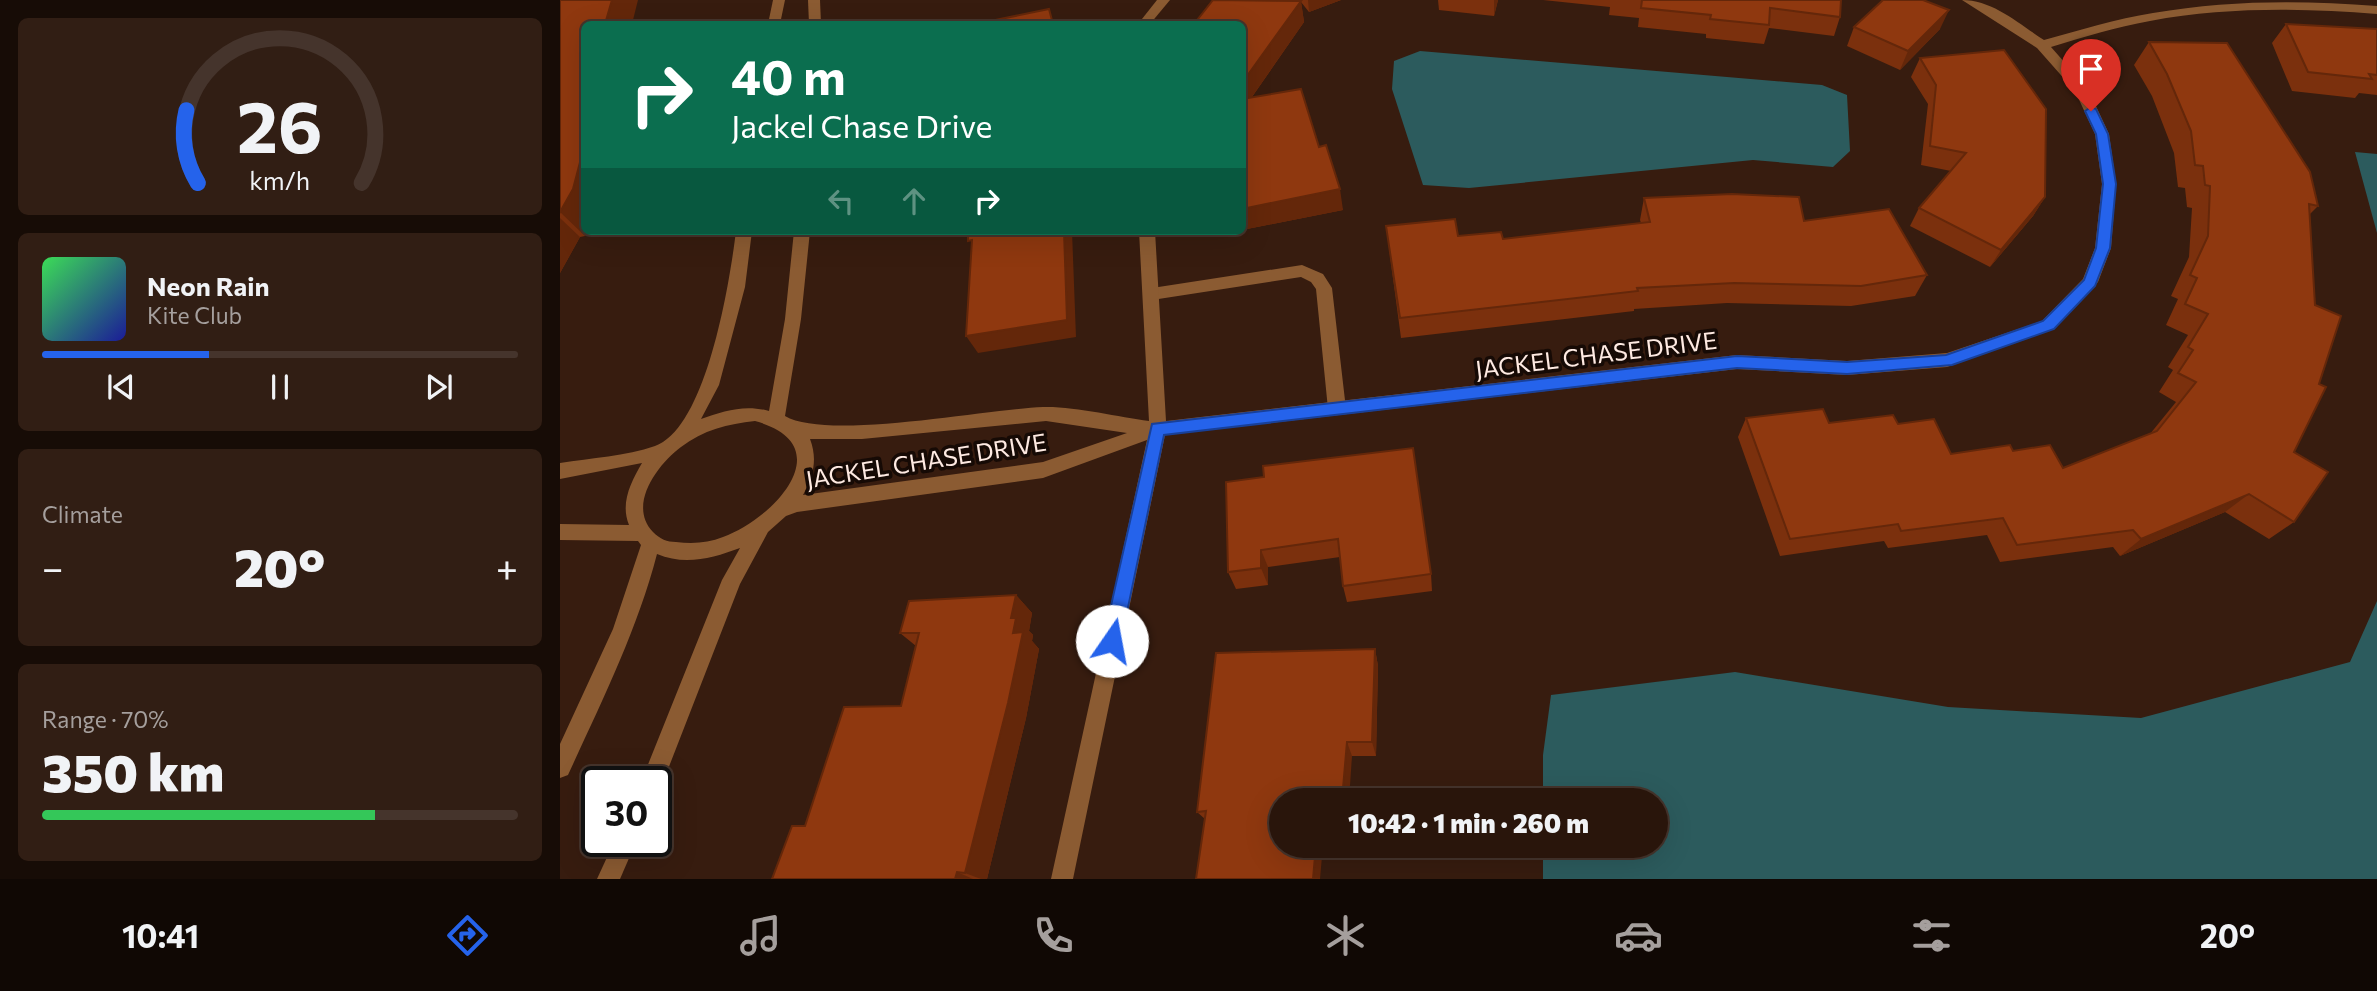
<!DOCTYPE html>
<meta charset="utf-8">
<style>
:root{--surface:#29150b;--page:#311e14;--text:#f1f3f6;--muted:#a59f9d;--line:#45342c;--accent:#2563eb}
body{margin:0;font-family:Commissioner,sans-serif;background:var(--page);color:var(--text);height:100vh;display:flex;flex-direction:column;font-size:26px;white-space:nowrap}
*{box-sizing:border-box;margin:0}
p{font-size:23px;color:var(--muted)}
.icon{flex:none;width:38px;height:38px;fill:none;stroke:currentColor;stroke-width:2;stroke-linecap:round;stroke-linejoin:round}
.map{position:relative;flex:1;overflow:hidden}
.details{display:flex;flex-direction:column;gap:18px;padding:18px;background:#170c06;width:560px}
.details>*{flex:none}
.top-card{position:absolute;left:21px;top:21px;width:665px;height:214px;border-radius:10px;box-shadow:0 7px 28px #0002,0 0 0 2px var(--line);background:#0b6e4f;color:#fff;overflow:hidden}
.speed{position:absolute;left:21px;top:766px;display:flex;gap:14px;font-size:35px;font-weight:700;text-align:center}
.speed>*{display:grid;place-content:center;width:91px;height:91px;border-radius:50%;background:var(--surface);box-shadow:0 7px 28px #0002,0 0 0 2px var(--line);line-height:1}
.speed .limit{border:4px solid #111;border-radius:10px;background:#fff;color:#111}
.pin{position:absolute;display:grid;place-items:center;width:60px;height:60px;color:#fff;margin:-72px -30px;border-radius:50% 50% 50% 0;rotate:-45deg;box-shadow:0 0 7px #0007}
.pin .icon{rotate:45deg}
.me{position:absolute;width:77px;margin:-38px;rotate:12deg;stroke-linejoin:round;filter:drop-shadow(0 0 5px #0008)}
.turn{display:flex;align-items:center;gap:24px;height:147px;padding:0 35px;font-size:32px}
.turn .icon{width:91px;height:91px;stroke-width:2.5}
.turn b{display:block;font-size:49px;line-height:60px}
.lanes{display:flex;align-items:center;height:66px;padding:0 35px;background:#0003;justify-content:center;gap:35px;direction:ltr}
.lanes .off{opacity:.35}
.big{font-size:52px;font-weight:800;line-height:1.1}
.details .tile{flex:1;display:flex;flex-direction:column;justify-content:center;gap:10px;min-width:0;padding:0 24px;border-radius:10px;background:var(--page)}
.details .dial{align-items:center;gap:0}
.dial svg{height:182px;overflow:visible;fill:none;stroke:var(--line);stroke-width:7;stroke-linecap:round;text-anchor:middle}
.dial text{fill:var(--text);stroke:none}
.song{display:flex;align-items:center;gap:21px}
.cover{width:84px;height:84px;border-radius:10px;background:linear-gradient(135deg,hsl(130 70% 55%),hsl(240 70% 35%))}
.played{height:7px;border-radius:4px;background:linear-gradient(90deg,var(--accent) 35%,var(--line) 35%)}
.keys{display:flex;justify-content:space-around;direction:ltr}
.heat{display:flex;justify-content:space-between;align-items:center;font-size:38px;direction:ltr}
.charge{height:10px;border-radius:5px;background:linear-gradient(90deg,#34c759 70%,var(--line) 0)}
.trip{position:absolute;left:709px;top:788px;width:399px;height:70px;border-radius:35px;background:var(--surface);box-shadow:0 7px 28px #0002,0 0 0 2px var(--line);font-weight:800;line-height:70px;text-align:center}
.menu{display:flex;height:112px;justify-content:space-around;align-items:center;background:#100804;color:var(--muted)}
.menu .icon{width:49px;height:49px}
.menu .on{color:var(--accent)}
.menu b{font-size:32px;color:var(--text)}
main{display:flex;flex:1;min-height:0}
.map>svg:first-child{display:block}
.water{fill:#2c5b5d}
.lines{fill:none;stroke-linecap:round;stroke-linejoin:round}
.lane{fill:#8b5b32;fill-rule:evenodd}
.street{fill:#8b5b32;fill-rule:evenodd}
.wall{fill:#7b300d}
.shaded-wall{fill:#64270a}
.building{fill:#8f380f;stroke:#64270a;stroke-width:2}
.route{fill:#2563eb;stroke:#184099;stroke-width:2}
.labels{text-anchor:middle;dominant-baseline:central;stroke-width:7;stroke-linejoin:round;paint-order:stroke}
.street-label{font-size:24px;fill:#feeae2;stroke:#160a05}
</style>
<main>
<section class="details">
<div class="tile dial"><svg viewBox="0 0 100 80">
<path d="M14 69A42 42 0 1 1 86 69"/>
<path d="M14 69A42 42 0 0 1 9 37" stroke="#2563eb"/>
<text x="50" y="56" font-size="32" font-weight="700">26</text>
<text x="50" y="72" font-size="11">km/h</text>
</svg></div>
<div class="tile">
<div class="song"><i class="cover"></i><div><b>Neon Rain</b><p>Kite Club</p></div></div>
<div class="played"></div>
<div class="keys"><svg class="icon" aria-label="previous" viewBox="0 0 24 24"><path d="M18 5L8 12l10 7zM5 5v14"/></svg><svg class="icon" aria-label="pause" viewBox="0 0 24 24"><path d="M8 5v14M16 5v14"/></svg><svg class="icon" aria-label="next" viewBox="0 0 24 24"><path d="M6 5l10 7-10 7zM19 5v14"/></svg></div>
</div>
<div class="tile"><p>Climate</p>
<div class="heat"><a>−</a><b class="big">20°</b><a>+</a></div>
</div>
<div class="tile"><p>Range · 70%</p><b class="big">350 km</b><div class="charge"></div></div>
</section>
<div class="map">
<svg width="1817" height="879" viewBox="0 0 1817 879">
<rect width="100%" height="100%" fill="#371c0f"/>
<!-- water -->
<g class="water">
<polygon points="860,51 1262,85 1287,95 1290,151 1273,167 1193,160 909,188 863,185 832,89 834,61"/>
<polygon points="1795,152 1817,154 1817,233"/>
<polygon points="1817,601 1817,879 983,879 983,845 1096,845 1096,800 983,800 983,755 991,695 1175,672 1388,707 1581,718 1790,662"/>
</g>
<g class="lines">
<!-- lane -->
<polygon class="lane" points="742,265 763,274 772,288 786,409 783,414 771,414 768,409 756,289 751,282 741,277 592,300 584,294 592,288"/>
<!-- street -->
<g class="street">
<polygon points="213,0 225,0 220,24 208,24"/>
<polygon points="248,0 260,0 261,24 249,24"/>
<polygon points="597,0 610,0 590,24 578,24"/>
<path d="M1402,0c31,0 57,24 82,40 36,-10 72,-21 109,-27 74,-13 149,-13 224,-7v8c-76,-6 -152,-7 -227,7 -34,6 -66,16 -99,26l37,42 21,45 7,50 -5,64 -13,34 -44,47 -107,38 -100,8 -110,-6 -572,66 -92,444h-22l96,-439 -104,38 -246,34 -11,4 -18,16 -28,52 -77,198 -7,9v-9h-15l81,-202 18,-32c-27,10 -55,18 -83,6 -20,77 -56,149 -89,221l-8,3v-34l53,-115 28,-84 -3,-4 -78,-1v-16l69,1c-9,-22 2,-43 13,-62l-82,16v-16c31,-5 66,-7 95,-17 52,-18 75,-166 81,-215h16l-7,56 -26,98 -18,34c22,-8 44,-15 68,-8l16,-92 9,-88h16l-9,88 -16,97c42,25 202,-7 258,-9 31,-1 75,10 106,14l-10,-190h16l11,190 571,-66 110,6 100,-8 95,-32 41,-42 12,-31 7,-64 -7,-50 -20,-43 -38,-43zM195,421c87,24 20,97 -32,116 -15,6 -30,7 -47,5 -9,0 -16,-3 -23,-10 -26,-27 5,-68 28,-85 22,-17 47,-23 74,-26zM486,421l81,12 -84,29 -240,33c10,-19 15,-35 7,-56h52z"/>
<polygon points="54,842 76,842 60,879 37,879"/>
</g>
</g>
<!-- wall -->
<g class="wall">
<polygon points="0,0 24,24 24,231 29,231 25,236 20,237 0,273"/>
<polygon points="739,0 781,0 749,12 741,2 744,22 692,97 759,147 783,210 682,230 682,24"/>
<polygon points="878,0 938,0 934,16 879,10"/>
<polygon points="983,0 1281,0 1280,17 1274,36 1209,28 1204,44 1146,38 1146,34 1078,27 1079,18 1049,15 1050,7"/>
<polygon points="1726,24 1817,29 1817,95 1799,93 1795,98 1732,91 1712,43"/>
<polygon points="1294,27 1380,29 1340,70 1287,46"/>
<polygon points="1589,42 1758,206 1750,214 1734,452 1734,522 1709,539 1665,512 1560,556 1553,547 1440,562 1427,535 1328,548 1324,541 1220,556 1178,437 1186,418 1269,423 1338,424 1391,454 1453,451 1503,468 1590,434 1616,402 1599,392 1613,370 1608,367 1628,335 1606,325 1618,299 1611,296 1629,257 1632,208 1627,207 1625,188 1618,187 1614,153 1592,96 1574,65"/>
<polygon points="1360,58 1485,197 1473,216 1430,267 1350,226 1359,208 1391,171 1361,165 1368,104 1351,77"/>
<polygon points="1084,198 1244,221 1367,275 1355,296 1291,306 1167,303 1074,309 1074,311 841,338 826,226 898,236 943,239 1081,223 1080,220"/>
<polygon points="704,477 871,574 872,591 787,602 783,586 780,557 708,567 708,585 676,589 668,572"/>
<polygon points="456,595 472,613 469,631 473,635 472,641 479,649 466,718 427,879 212,879 245,826 341,706 356,646 340,633"/>
<polygon points="815,649 818,666 816,756 792,756 645,819 637,812"/>
</g>
<!-- shaded-wall -->
<g class="shaded-wall">
<polygon points="52,0 78,0 72,24 45,24"/>
<polygon points="748,0 781,0 749,12"/>
<polygon points="934,0 938,0 934,16"/>
<polygon points="741,1 744,22 682,111 682,83"/>
<polygon points="1389,10 1380,29 1340,70 1348,51"/>
<polygon points="24,147 24,231 29,231 25,236 0,212"/>
<polygon points="780,189 783,210 682,230 682,209"/>
<polygon points="1485,197 1473,216 1430,267 1441,250"/>
<polygon points="0,218 20,237 0,273"/>
<polygon points="504,231 512,231 516,337 418,353 406,336"/>
<polygon points="1689,494 1665,512 1560,556 1581,539"/>
<polygon points="701,550 708,567 708,585 701,568"/>
<polygon points="456,595 472,613 469,631 473,635 472,641 479,649 466,718 427,879 421,879 405,873 453,633 451,618"/>
<polygon points="815,649 818,666 816,756 812,742"/>
<polygon points="787,742 792,756 789,800 782,800"/>
<polygon points="756,845 763,845 760,879 753,879"/>
<polygon points="397,872 413,879 395,879"/>
</g>
<!-- building -->
<g class="building">
<polygon points="0,0 52,0 45,24 24,24 24,147 13,189 0,212"/>
<polygon points="653,0 741,1 682,83 682,24 634,24"/>
<polygon points="1082,0 1281,0 1280,17 1210,8 1209,25 1150,19 1151,15 1081,8"/>
<polygon points="1323,0 1363,0 1389,10 1348,51 1294,27"/>
<polygon points="489,9 493,24 416,24"/>
<polygon points="1726,24 1817,29 1817,75 1809,74 1812,79 1748,72"/>
<polygon points="1589,42 1667,43 1750,172 1758,206 1749,204 1755,305 1781,316 1759,384 1766,387 1734,452 1768,472 1734,522 1689,494 1581,539 1573,530 1457,545 1443,518 1341,531 1338,524 1230,539 1186,418 1263,409 1269,423 1333,415 1338,424 1374,419 1391,454 1450,445 1453,451 1490,445 1503,468 1597,431 1636,382 1618,373 1633,350 1628,347 1648,314 1625,304 1637,278 1630,275 1648,236 1650,186 1645,185 1643,166 1635,165 1631,131 1607,74"/>
<polygon points="1444,50 1486,109 1485,197 1441,250 1359,208 1406,153 1370,146 1376,85 1360,58"/>
<polygon points="741,89 759,147 766,145 780,189 682,209 682,99"/>
<polygon points="1172,194 1239,197 1244,221 1329,209 1367,275 1301,286 1174,283 1077,288 1078,291 840,318 826,226 895,219 898,236 941,232 943,239 1090,222 1084,198"/>
<polygon points="408,231 504,231 507,320 406,336 412,240 408,241"/>
<polygon points="853,448 871,574 783,586 778,539 701,550 701,568 668,572 666,482 704,477 703,466"/>
<polygon points="456,595 451,618 456,618 453,633 463,632 448,703 405,873 397,872 395,879 212,879 232,826 245,826 284,707 341,706 359,633 340,633 349,601"/>
<polygon points="815,649 812,742 787,742 782,800 721,800 721,845 756,845 753,879 636,879 646,811 637,812 656,653"/>
</g>
<!-- route -->
<polygon class="route" points="1531,107 1536,109 1548,134 1556,184 1550,248 1535,286 1494,329 1392,365 1287,374 1177,368 604,435 561,641 559,647 552,649 546,647 543,641 592,424 1177,356 1287,362 1386,355 1483,321 1524,280 1536,248 1543,184 1536,134 1525,111"/>
<g class="labels">
<!-- street labels -->
<g class="street-label">
<text transform="translate(1036 354) rotate(-7)">JACKEL CHASE DRIVE</text>
<text transform="translate(366 460) rotate(-9)">JACKEL CHASE DRIVE</text>
</g>
</g>
</svg>
<div class="speed"><div class="limit">30</div></div>
<div class="pin" style="left:1531px;top:111px;background:#d93025"><svg class="icon" aria-label="arrive" viewBox="0 0 24 24"><path d="M6 21V4h12l-3 4 3 4H6"/></svg></div>
<svg class="me" style="left:552px;top:641px" viewBox="-20 -20 40 40"><circle r="19" fill="#fff"/><path d="M0-13L10 11 0 6-10 11z" fill="#2563eb"/></svg>
<div class="trip">10:42 · 1 min · 260 m</div>
<div class="top-card">
<div class="turn"><svg class="icon" aria-label="right" viewBox="0 0 24 24"><path d="M7 20v-9h11M14 6l5 5-5 5"/></svg><div><b>40 m</b>Jackel Chase Drive</div></div>
<div class="lanes"><svg class="icon off" aria-label="left" viewBox="0 0 24 24"><path d="M17 20v-9H6M10 6l-5 5 5 5"/></svg><svg class="icon off" aria-label="ahead" viewBox="0 0 24 24"><path d="M12 20V5M6 11l6-6 6 6"/></svg><svg class="icon" aria-label="right" viewBox="0 0 24 24"><path d="M7 20v-9h11M14 6l5 5-5 5"/></svg></div>
</div>
</div>
</main>
<nav class="menu">
<b>10:41</b>
<svg class="icon on" aria-label="directions" viewBox="0 0 24 24"><path d="M12 3l9 9-9 9-9-9zM9 14v-3h6M13 9l2 2-2 2"/></svg>
<svg class="icon" aria-label="music" viewBox="0 0 24 24"><path d="M9 18V5l10-2v13"/><circle cx="6" cy="18" r="3"/><circle cx="16" cy="16" r="3"/></svg>
<svg class="icon" aria-label="phone" viewBox="0 0 24 24"><path d="M5 4h4l2 5-3 2q2 4 5 5l2-3 5 2v4C11 20 4 13 5 4z"/></svg>
<svg class="icon" aria-label="climate" viewBox="0 0 24 24"><path d="M12 3v18M4 7l16 10M4 17L20 7"/></svg>
<svg class="icon" aria-label="car" viewBox="0 0 24 24"><path d="M5 17H2v-5l4-1 3-4h7l3 4 3 1v5h-3M9 17h6M6 11h13"/><circle cx="7" cy="17" r="2"/><circle cx="17" cy="17" r="2"/></svg>
<svg class="icon" aria-label="filters" viewBox="0 0 24 24"><path d="M4 7h16M4 17h16"/><circle cx="9" cy="7" r="2"/><circle cx="15" cy="17" r="2"/></svg>
<b>20°</b>
</nav>
